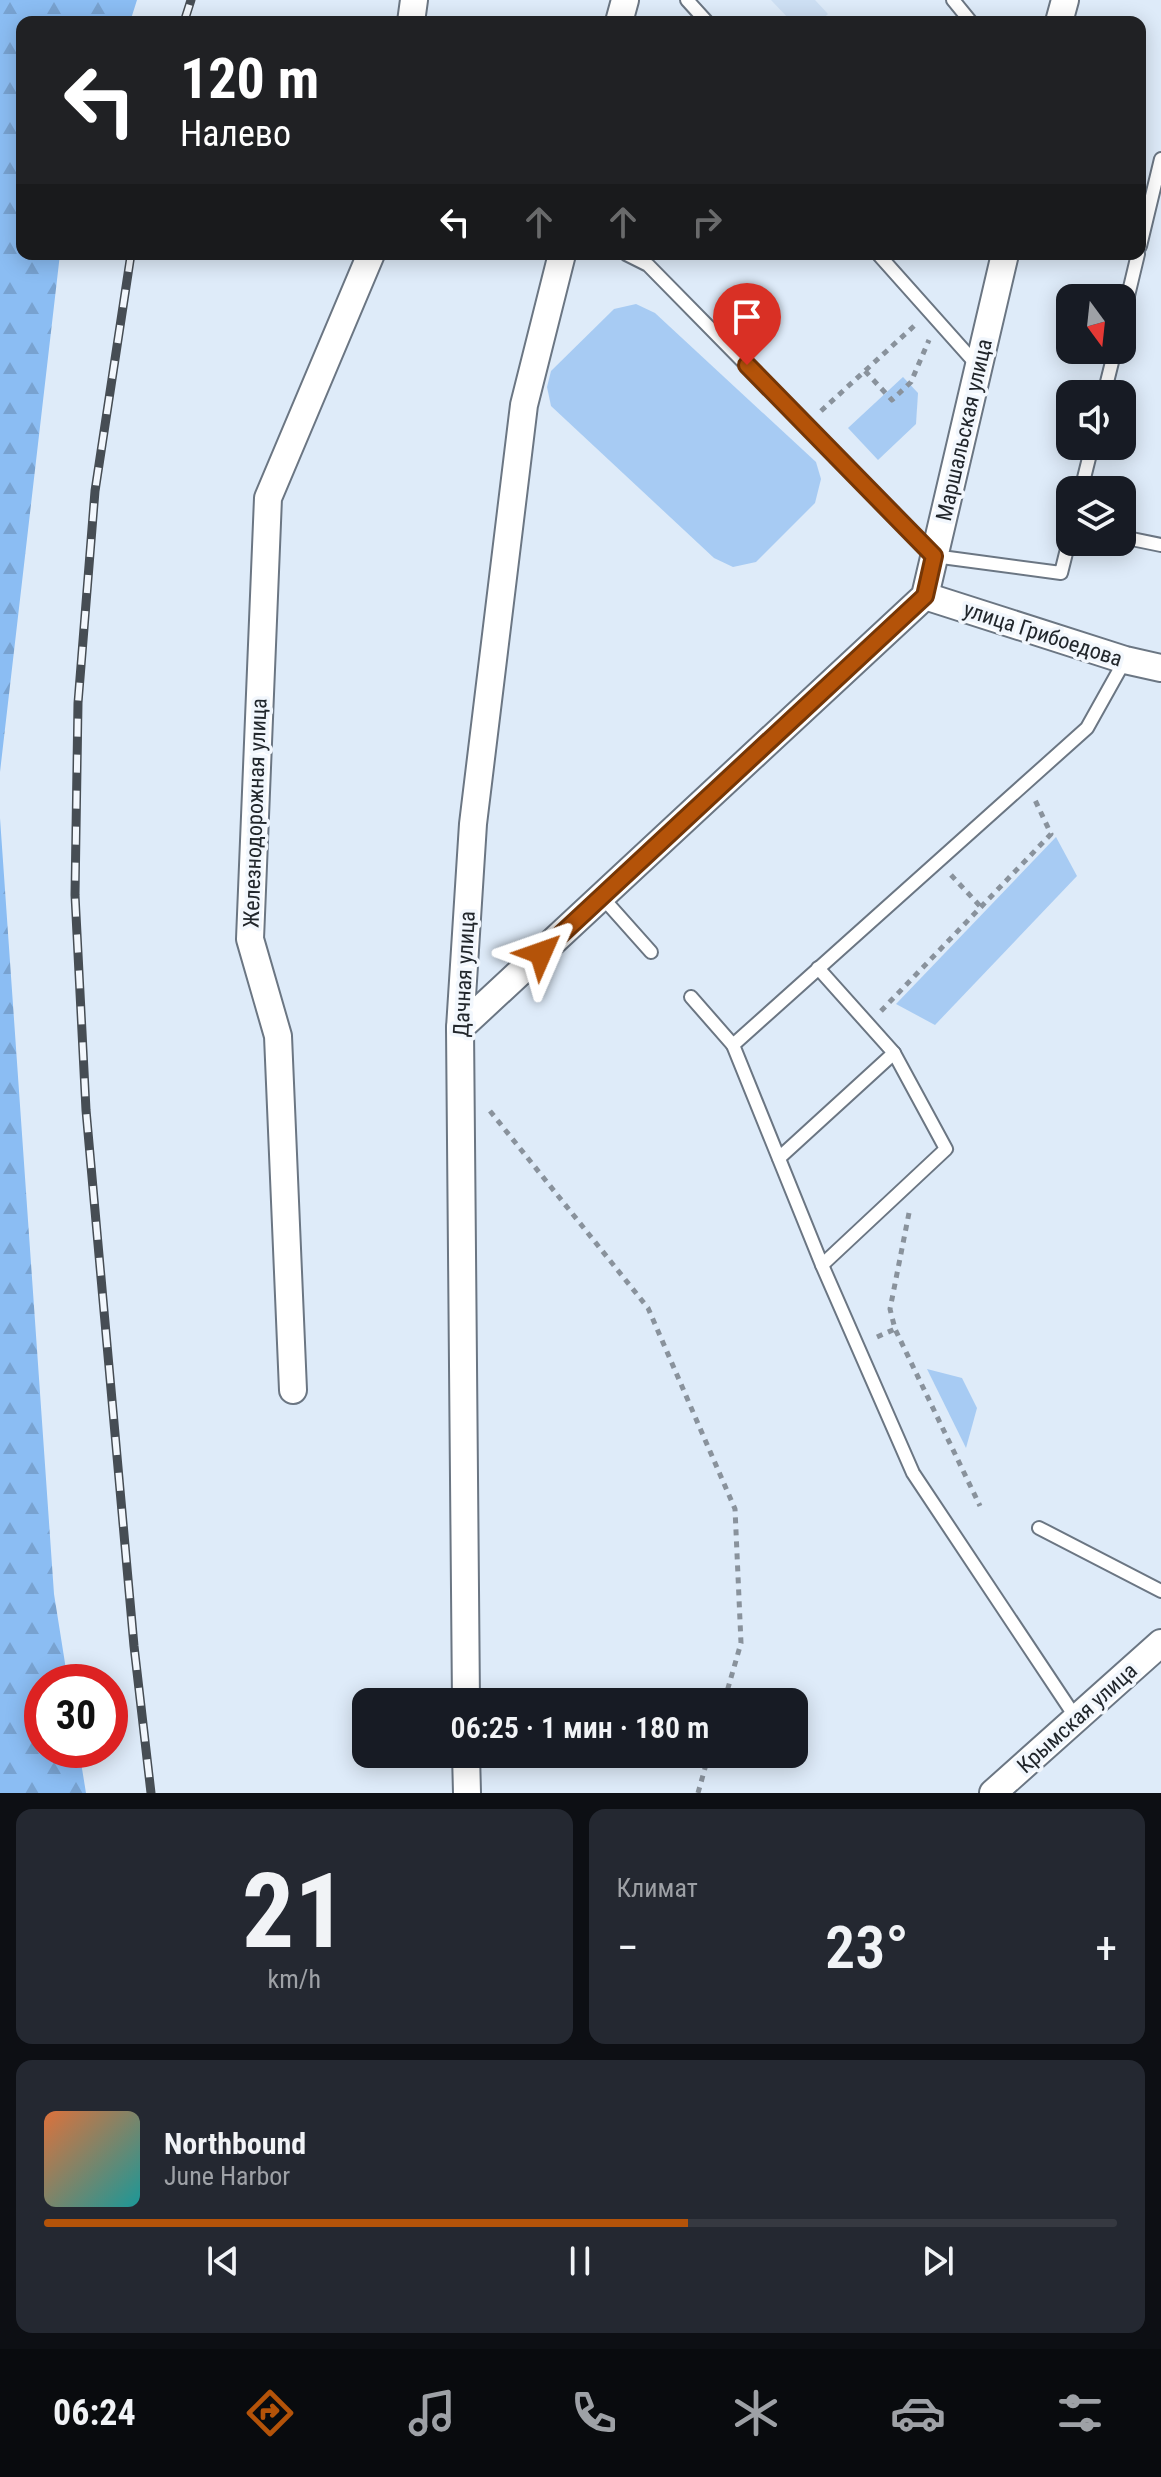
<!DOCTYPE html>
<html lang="ru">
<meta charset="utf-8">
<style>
:root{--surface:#171b24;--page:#242831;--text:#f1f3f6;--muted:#9ea1a6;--line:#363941;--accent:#b45309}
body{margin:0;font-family:"Roboto Condensed",sans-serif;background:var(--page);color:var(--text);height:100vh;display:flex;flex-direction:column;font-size:30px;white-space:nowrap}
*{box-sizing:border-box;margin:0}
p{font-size:26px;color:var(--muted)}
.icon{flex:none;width:44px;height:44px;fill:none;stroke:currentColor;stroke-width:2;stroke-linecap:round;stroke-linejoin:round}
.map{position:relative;height:1793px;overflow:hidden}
.drawer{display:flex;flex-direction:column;gap:16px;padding:16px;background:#0d0f14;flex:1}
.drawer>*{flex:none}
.banner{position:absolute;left:16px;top:16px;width:1130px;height:244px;border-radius:16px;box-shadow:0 4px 20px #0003;background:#202124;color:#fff;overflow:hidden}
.needle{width:52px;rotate:165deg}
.tools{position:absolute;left:1056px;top:284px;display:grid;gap:16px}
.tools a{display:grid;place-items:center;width:80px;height:80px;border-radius:16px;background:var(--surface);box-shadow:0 4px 20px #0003;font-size:40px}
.speed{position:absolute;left:24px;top:1664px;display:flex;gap:16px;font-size:40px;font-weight:700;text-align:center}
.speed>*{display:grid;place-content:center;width:104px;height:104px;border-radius:50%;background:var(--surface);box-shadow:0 4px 20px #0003;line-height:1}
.speed .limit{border:12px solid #d22;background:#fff;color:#111}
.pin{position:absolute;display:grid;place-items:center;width:68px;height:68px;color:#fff;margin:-82px -34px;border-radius:50% 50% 50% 0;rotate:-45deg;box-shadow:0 0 8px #0007}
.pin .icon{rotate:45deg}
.me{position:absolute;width:88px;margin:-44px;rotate:47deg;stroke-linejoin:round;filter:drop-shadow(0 0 6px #0008)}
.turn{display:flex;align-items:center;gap:28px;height:168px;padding:0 32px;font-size:36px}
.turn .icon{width:104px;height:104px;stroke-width:2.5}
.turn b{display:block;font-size:56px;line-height:68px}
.lanes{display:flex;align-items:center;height:76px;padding:0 32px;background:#0003;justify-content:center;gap:40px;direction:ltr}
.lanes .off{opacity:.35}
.big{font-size:60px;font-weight:600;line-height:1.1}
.drawer .tile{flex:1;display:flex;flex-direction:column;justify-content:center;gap:12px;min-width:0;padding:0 28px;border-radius:16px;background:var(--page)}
.drawer .dial{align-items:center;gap:0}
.dial b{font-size:104px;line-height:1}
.song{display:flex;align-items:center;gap:24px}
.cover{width:96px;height:96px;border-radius:12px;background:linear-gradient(135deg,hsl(20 70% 55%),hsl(180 70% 35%))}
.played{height:8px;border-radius:4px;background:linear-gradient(90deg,var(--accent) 60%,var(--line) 60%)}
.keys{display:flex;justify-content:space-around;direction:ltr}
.heat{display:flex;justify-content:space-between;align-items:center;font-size:44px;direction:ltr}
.drawer .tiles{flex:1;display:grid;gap:16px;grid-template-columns:1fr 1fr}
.tile:last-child{grid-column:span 2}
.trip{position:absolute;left:352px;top:1688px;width:456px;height:80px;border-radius:16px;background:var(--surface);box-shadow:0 4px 20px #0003;font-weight:600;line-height:80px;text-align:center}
.dock{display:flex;height:128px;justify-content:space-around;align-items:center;background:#090b0e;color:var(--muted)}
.dock .icon{width:56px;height:56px}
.dock .selected{color:var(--accent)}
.dock b{font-size:36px;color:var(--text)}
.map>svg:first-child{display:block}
.built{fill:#cddff3}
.forest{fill:url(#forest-firs)}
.park{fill:#a7cbf3}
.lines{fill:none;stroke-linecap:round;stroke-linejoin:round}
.lane-casing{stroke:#6b7683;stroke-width:16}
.street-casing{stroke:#6b7683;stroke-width:30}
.path{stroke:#89929c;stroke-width:5;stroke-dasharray:6 6;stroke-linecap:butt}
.lane{stroke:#fff;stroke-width:12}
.street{stroke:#fff;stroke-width:26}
.rail-casing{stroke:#464d54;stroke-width:9}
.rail{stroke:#f2f7fd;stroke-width:6;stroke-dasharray:18;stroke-linecap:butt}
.route-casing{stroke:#753606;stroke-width:20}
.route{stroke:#b45309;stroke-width:14}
.labels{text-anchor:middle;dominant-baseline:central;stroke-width:7;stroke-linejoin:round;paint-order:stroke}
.street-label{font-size:22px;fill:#21262b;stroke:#f2f7fd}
</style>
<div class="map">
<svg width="1161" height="1793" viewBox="0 0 1161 1793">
<defs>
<pattern id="forest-firs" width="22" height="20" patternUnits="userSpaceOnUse" patternTransform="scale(2)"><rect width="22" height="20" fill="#8bbdf3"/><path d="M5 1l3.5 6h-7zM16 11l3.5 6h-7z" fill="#78a2d0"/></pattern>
</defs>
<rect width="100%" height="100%" fill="#deebf9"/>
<!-- built -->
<polygon class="built" points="771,0 815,0 828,14 819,22 792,22"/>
<!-- forest -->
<g class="forest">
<polygon points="0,0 137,0 130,22 22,22 22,254 60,254 0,772"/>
<polygon points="0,818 54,1594 68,1682 42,1682 42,1750 79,1750 86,1793 0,1793"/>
</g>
<!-- park -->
<g class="park">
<polygon points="636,304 655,313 816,462 821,479 815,503 756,562 733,567 714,558 551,406 547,387 551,371 614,309"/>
<polygon points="903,377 918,393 916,424 878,460 848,428"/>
<polygon points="1056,837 1077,876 935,1025 896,1004"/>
<polygon points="927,1369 962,1378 977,1408 966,1448"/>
</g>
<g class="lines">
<defs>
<g id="lane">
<polyline points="687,0 707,22"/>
<polyline points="953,0 971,22"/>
<polyline points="1140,246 1161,159"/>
<polyline points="626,254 648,265 934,556 1061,573 1070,537"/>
<polyline points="878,254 977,365"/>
<polyline points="1122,321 1138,254"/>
<polyline points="1104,394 1115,350"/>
<polyline points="1081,490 1092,446"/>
<polyline points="1122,537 1161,545"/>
<polyline points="602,897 651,952"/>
<polyline points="818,968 894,1053 946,1149 822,1265"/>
<polyline points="691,997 733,1045"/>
<polyline points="779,1158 894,1053"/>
<polyline points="1039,1528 1161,1591"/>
<polyline points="1076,1718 913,1473 822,1265 733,1045 1087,728 1125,660"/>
</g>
<g id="street">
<polyline points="411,22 414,0"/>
<polyline points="619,22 625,0"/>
<polyline points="1059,22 1065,0"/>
<polyline points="925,596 1125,660 1161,668"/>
<polyline points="460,1028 925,596 1005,254"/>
<polyline points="293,1390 278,1036 250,939 268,498 371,254"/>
<polyline points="466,1702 460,1028 473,824 524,405 562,254"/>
<polyline points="466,1754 467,1793"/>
<polyline points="993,1793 1161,1643"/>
</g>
</defs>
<!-- lane casing -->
<use href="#lane" class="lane-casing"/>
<!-- street casing -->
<use href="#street" class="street-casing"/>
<!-- path -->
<g class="path">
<polyline points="865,371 892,400 911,382 929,340"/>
<polyline points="821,411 914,326"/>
<polyline points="951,875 980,906"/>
<polyline points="881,1011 1051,834 1035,800"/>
<polyline points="490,1111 648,1308 735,1509 741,1643 724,1702"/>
<polyline points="909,1213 890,1309 895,1329 980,1506"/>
<polyline points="877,1337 895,1329"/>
<polyline points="698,1793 709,1754"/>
</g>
<!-- lane -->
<use href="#lane" class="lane"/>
<!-- street -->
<use href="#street" class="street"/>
<defs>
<g id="rail">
<polyline points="184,22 191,0"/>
<polyline points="131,254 95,491 78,703 75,895 86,1110 134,1646 151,1793"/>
</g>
</defs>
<!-- rail casing -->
<use href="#rail" class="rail-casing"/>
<!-- rail -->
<use href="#rail" class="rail"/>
</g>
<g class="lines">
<defs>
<polyline id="route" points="541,953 925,596 934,556 747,365"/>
</defs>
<!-- route casing -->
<use href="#route" class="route-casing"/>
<!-- route -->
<use href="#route" class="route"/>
</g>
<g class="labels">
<!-- street labels -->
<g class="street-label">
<text transform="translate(964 430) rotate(-77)">Маршальская улица</text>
<text transform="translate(1043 634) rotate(18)">улица Грибоедова</text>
<text transform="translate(255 813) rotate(-88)">Железнодорожная улица</text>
<text transform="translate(464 974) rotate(-87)">Дачная улица</text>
<text transform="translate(1077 1718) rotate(-42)">Крымская улица</text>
</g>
</g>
</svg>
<div class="tools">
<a><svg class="needle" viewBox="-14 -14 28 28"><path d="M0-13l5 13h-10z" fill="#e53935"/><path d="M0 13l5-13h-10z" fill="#9ea1a6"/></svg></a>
<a><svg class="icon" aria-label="sound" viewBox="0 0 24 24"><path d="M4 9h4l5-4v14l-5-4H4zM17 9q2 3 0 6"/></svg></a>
<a><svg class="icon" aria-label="layers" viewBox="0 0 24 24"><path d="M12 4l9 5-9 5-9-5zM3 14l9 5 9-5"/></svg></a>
</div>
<div class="speed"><div class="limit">30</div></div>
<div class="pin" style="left:747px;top:365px;background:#d93025"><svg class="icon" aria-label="arrive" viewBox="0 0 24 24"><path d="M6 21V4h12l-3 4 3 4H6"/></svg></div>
<svg class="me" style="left:541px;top:953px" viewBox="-20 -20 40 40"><path d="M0-17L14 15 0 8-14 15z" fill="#b45309" stroke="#fff" stroke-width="4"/></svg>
<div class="trip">06:25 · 1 мин · 180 m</div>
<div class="banner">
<div class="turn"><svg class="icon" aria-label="left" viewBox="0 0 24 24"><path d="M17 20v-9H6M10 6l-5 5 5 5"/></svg><div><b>120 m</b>Налево</div></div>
<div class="lanes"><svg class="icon" aria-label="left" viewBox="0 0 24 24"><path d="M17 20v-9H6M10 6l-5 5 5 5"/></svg><svg class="icon off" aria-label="ahead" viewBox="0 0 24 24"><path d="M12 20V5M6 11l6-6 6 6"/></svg><svg class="icon off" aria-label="ahead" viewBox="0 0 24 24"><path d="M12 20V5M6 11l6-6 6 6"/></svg><svg class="icon off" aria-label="right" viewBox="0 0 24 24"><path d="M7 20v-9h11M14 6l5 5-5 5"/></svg></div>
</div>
</div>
<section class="drawer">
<div class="tiles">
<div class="tile dial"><b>21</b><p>km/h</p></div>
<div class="tile"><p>Климат</p>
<div class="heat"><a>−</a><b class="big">23°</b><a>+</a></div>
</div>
<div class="tile">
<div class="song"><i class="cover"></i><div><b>Northbound</b><p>June Harbor</p></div></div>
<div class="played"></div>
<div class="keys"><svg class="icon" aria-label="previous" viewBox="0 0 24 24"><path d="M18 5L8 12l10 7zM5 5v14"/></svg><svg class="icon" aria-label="pause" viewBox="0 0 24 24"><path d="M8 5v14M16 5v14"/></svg><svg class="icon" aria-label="next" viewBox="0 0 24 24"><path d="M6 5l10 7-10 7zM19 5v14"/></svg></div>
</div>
</div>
</section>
<nav class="dock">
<b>06:24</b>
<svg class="icon selected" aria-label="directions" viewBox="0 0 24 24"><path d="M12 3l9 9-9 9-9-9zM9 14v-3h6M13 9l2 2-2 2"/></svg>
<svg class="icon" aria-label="music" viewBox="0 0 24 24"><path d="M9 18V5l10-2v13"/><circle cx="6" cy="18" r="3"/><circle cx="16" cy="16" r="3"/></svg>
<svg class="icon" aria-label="phone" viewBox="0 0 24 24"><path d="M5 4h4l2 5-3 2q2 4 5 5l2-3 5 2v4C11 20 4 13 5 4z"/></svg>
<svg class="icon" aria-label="climate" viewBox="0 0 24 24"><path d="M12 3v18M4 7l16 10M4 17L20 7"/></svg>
<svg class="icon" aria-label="car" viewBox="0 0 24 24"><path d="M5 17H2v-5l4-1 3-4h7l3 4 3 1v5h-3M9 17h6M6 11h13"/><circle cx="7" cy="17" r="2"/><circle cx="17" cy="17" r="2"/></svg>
<svg class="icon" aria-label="filters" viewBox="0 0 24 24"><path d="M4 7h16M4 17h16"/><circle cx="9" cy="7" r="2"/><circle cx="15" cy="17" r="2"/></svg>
</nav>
